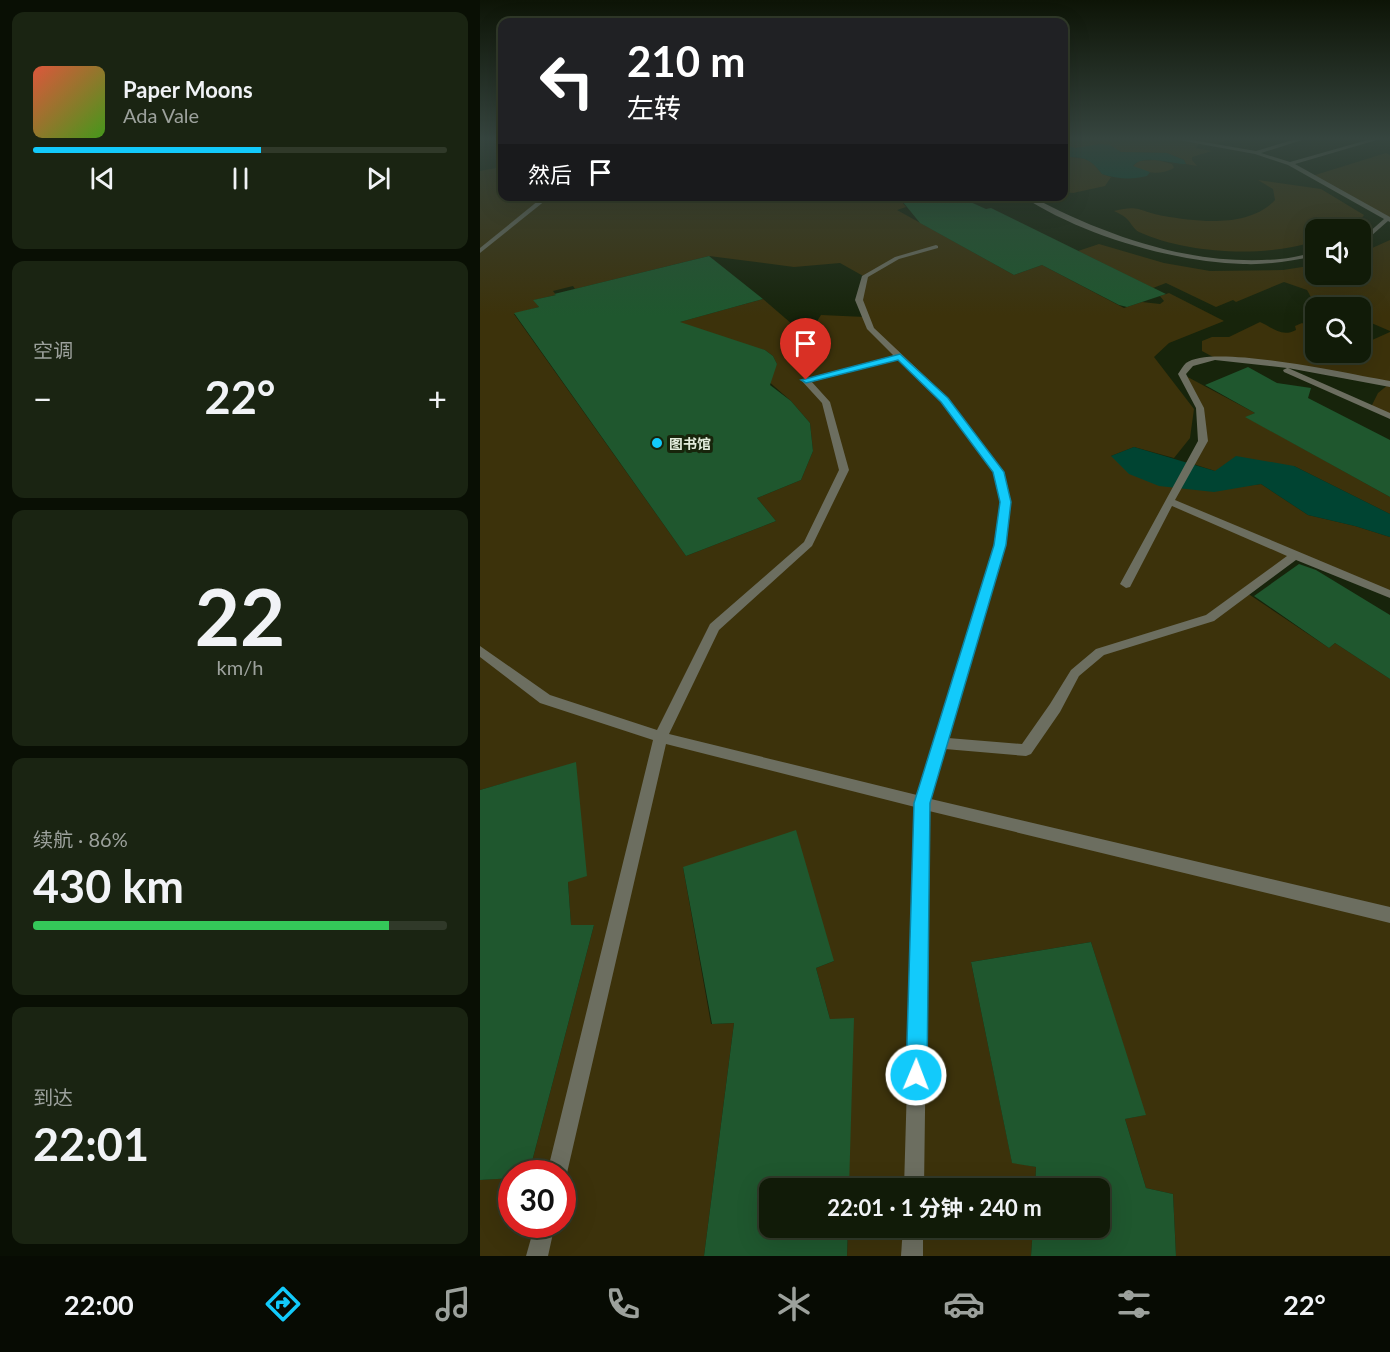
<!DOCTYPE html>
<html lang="zh">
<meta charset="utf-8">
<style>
:root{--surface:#111b08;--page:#1a2412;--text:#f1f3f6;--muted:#9ca19c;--line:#303929;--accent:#12cafb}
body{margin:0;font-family:Lato,"Noto Sans SC",sans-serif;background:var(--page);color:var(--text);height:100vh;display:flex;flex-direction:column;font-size:22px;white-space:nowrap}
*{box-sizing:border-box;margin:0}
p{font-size:20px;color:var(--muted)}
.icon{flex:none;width:33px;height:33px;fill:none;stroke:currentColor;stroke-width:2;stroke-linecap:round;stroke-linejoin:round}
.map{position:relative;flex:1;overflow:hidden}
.side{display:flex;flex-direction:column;gap:12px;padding:12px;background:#090f04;width:480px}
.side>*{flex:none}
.banner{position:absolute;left:18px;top:18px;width:570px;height:183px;border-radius:12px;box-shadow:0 6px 24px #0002,0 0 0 2px var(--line);background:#202124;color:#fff;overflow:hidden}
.buttons{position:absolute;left:825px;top:219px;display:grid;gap:12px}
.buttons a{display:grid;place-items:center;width:66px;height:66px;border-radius:12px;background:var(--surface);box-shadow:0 6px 24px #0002,0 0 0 2px var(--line);font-size:30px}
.speed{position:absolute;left:18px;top:1160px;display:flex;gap:12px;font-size:30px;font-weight:700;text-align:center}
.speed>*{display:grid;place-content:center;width:78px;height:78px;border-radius:50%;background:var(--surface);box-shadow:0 6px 24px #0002,0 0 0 2px var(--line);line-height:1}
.speed .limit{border:9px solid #d22;background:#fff;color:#111}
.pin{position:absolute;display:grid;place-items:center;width:51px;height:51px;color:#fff;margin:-62px -26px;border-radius:50% 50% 50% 0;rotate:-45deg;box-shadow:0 0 6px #0007}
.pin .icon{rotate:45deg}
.me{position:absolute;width:66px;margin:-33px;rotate:1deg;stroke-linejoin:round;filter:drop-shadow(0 0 4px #0008)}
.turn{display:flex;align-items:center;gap:21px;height:126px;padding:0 30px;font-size:27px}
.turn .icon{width:78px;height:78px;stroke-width:2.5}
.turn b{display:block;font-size:42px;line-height:51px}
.then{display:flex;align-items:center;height:57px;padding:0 30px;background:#0003;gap:12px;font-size:22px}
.big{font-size:45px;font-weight:700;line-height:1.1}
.side .widget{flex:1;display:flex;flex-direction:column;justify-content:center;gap:9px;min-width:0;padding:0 21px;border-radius:12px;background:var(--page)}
.side .dial{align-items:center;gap:0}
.dial b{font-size:78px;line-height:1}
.song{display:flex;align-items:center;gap:18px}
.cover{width:72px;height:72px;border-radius:9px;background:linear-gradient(135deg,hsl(10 70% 55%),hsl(100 70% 35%))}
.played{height:6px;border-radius:3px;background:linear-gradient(90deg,var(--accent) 55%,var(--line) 55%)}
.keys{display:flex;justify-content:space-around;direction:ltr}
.heat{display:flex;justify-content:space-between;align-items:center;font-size:33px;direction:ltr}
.charge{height:9px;border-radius:4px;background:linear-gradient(90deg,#34c759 86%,var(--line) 0)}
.trip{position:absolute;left:279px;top:1178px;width:351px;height:60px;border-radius:12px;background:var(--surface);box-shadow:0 6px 24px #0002,0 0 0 2px var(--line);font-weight:700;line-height:60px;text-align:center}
.tab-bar{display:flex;height:96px;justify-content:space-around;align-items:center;background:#070b03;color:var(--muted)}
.tab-bar .icon{width:42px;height:42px}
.tab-bar .current{color:var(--accent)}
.tab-bar b{font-size:27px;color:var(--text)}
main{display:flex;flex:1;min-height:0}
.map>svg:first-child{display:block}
.green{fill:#3c320b;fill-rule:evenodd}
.water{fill:#004432}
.building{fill:#1f572e}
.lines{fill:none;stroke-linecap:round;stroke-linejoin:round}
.minor{fill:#6c6e60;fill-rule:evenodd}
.route{fill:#12cafb;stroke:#0c83a3;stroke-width:1.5}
.poi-dot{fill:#12cafb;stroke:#17240b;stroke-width:2}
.labels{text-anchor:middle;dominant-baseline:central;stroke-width:6;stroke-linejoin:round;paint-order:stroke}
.far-poi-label{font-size:14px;font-weight:bold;fill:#e3ecdc;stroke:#17240b;text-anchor:start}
</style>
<main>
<section class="side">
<div class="widget">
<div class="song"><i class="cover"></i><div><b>Paper Moons</b><p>Ada Vale</p></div></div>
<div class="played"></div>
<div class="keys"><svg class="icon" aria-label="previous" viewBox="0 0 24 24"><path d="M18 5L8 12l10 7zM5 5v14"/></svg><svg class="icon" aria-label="pause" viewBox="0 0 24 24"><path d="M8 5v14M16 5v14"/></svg><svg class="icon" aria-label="next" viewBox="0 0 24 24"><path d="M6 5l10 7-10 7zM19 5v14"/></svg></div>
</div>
<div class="widget"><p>空调</p>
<div class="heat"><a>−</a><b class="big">22°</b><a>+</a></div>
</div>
<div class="widget dial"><b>22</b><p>km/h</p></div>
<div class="widget"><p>续航 · 86%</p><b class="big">430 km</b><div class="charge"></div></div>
<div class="widget"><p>到达</p><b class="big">22:01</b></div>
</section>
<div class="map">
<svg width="910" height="1256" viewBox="0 0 910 1256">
<rect width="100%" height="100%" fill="#17240b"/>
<!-- green -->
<g class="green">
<polygon points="749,139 735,145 720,143 715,148 732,151 712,157 712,160 717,166 706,164 704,160 687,153 641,152 630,145 595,148 584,144 584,140"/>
<polygon points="906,153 910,155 910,220 832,176"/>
<path d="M584,157c20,0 26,1 38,17l9,3 -6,9 -32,7 -9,-1z"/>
<path d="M677,160l15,4 2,4c-12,7 -30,6 -41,-2l6,-5z"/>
<path d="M22,167v29l396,1 8,10 -9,3 117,65 28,-10 82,43 18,-6 18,2 4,-3 -4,-5 9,-3 55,28 -55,22 -15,14 40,52 -4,29 -16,20 -40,-11 -23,9 134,30 16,-2 47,31 47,11 35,11v57l-95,-39 -51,36 85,57 6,-5 55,36v577h-214l-3,-62 -27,-6 -21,-69 20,-4 -54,-173 -120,20 41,200 24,5 -1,21h-186l-19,-169 -14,-51 18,-7 -151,-94 28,157 23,-1 -30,233h-224v-76l31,-2 1,46h50v-51h-33l65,-248h-23l-3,-43 8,-119 -96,27v-619zM229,256l85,11 46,-4 25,14 -6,23 6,17 -44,-2 -14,22 -44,-38 -145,40 147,11 8,6 4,8 -10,16 24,21 19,22 3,28 -12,29 -44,18 19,23 -90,35 -172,-242 25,-7 -5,-7 22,-5 -3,-4 20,-5 2,3z"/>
<path d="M778,180l63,9 43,26c-12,18 -28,15 -48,15l-1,11c-49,17 -128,13 -176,-9 -6,-3 -8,-10 -13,-14 -3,-3 -8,-5 -12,-7 26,-7 26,1 50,5 34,6 85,12 111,-16l-2,-11z"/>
<polygon points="910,240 910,331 889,322 881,325 880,308 850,307 832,299 827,290 804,282 756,302 753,300 736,307 686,283 673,288 598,251 619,244 684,263 730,271 803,270 835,265 836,274 880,274 881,253"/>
<path d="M780,322c12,5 21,16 36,8l-1,-4 7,-3 13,7 1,22h44l1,-7 29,-13v84l-19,-9 7,-14 11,-9 -119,-22 -55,-4 -13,-7v-10l10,-4h17z"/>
<polygon points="702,374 775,413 766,417 910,497 910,514 814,466 735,471 710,463 723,441 720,408"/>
<polygon points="368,1227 553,1227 551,1256 367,1256"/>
</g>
<!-- water -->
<g class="water">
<path d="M584,144l11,4 25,-4 10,1 11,7 46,1 17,7 2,4c-14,0 -44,-11 -53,2l17,6 -3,4c-15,4 -30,3 -45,-2 -12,-16 -18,-17 -38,-17z"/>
<polygon points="654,447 735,471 756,456 814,466 910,514 910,537 875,526 828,515 781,484 734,492 679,486 649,474 631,456"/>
</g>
<!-- building -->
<g class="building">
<polygon points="418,196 477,196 506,209 511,208 686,294 647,307 639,305 562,265 534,275 440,223"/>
<polygon points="229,256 283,299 200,322 285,350 293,356 297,364 290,385 311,401 330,423 333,451 321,480 277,498 296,521 206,556 34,313 59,307 53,300 76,295 74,294"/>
<polygon points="768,367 797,383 831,388 828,398 910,440 910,497 765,417 775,413 725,385"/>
<polygon points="819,564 836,570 910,615 910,679 855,643 849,648 774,596"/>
<polygon points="96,762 107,876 88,882 91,925 114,925 49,1173 32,1173 32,1178 0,1180 0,790"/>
<polygon points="316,830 354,961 336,968 350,1019 374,1018 369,1188 290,1188 290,1227 368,1227 367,1256 224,1256 254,1023 232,1024 203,867"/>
<polygon points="611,942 666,1115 645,1119 666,1188 693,1194 696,1256 551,1256 553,1227 620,1227 620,1188 555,1188 556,1167 532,1163 491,962"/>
</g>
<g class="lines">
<!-- minor -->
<g class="minor">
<polygon points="693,139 706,139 776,151 816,139 825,139 781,153 810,162 891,139 900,139 815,164 910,217 910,222 908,221 891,236 880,241 880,236 887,234 904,219 808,165 775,154"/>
<polygon points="64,196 71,196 0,253 0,248"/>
<path d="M542,196h8c76,40 162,71 250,63 12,-1 24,-4 36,-7v4c-25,5 -48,9 -73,8 -70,-2 -162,-29 -221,-68z"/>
<path d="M456,245l2,1v2l-39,11 -31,18 -5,23 11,28 74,70 56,74 7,30 -6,43 -57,193 74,6 28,-40 21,-34 25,-21 110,-34 81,-59 -115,-50 -42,81 -4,1 -6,-4 78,-143 -2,-33 -18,-34c2,-3 5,-8 8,-11 27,-20 167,12 204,18v6l-102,-19 102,45v6l-106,-47 -1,-2 4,-2 -72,-8 -22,6 -7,8 18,34 4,33 -33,59 215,90v8l-94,-38 -82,61 -110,34 -25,21 -19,36 -29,42 -5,2 -81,-7 -14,50 459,108v16l-461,-112 -5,377h-20l11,-381 -249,-63 -99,429 -5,8v-8h-15l106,-433 -113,-37 -60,-46v-11l70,49 107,35 53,-106 94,-82 35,-72 -17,-67 -21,-23 93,-24 -27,-27 -12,-29 7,-24 33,-19zM418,360l44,42 52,70 7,30 -6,43 -78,250 -248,-61 50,-104 93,-84 37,-76 -19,-68 -19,-21z"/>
<polygon points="55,1224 75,1224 68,1256 46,1256"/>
<polygon points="423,1227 443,1227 443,1256 421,1256"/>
</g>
</g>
<!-- sky -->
<linearGradient id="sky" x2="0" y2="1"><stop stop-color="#0d1406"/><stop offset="0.44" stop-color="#36453f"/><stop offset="1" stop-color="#36453f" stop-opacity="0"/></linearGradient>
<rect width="910" height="315" fill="url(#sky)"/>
<!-- route -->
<polygon class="route" points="420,354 468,398 524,472 531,502 526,545 450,803 447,1075 443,1082 436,1085 429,1082 426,1075 434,803 514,545 520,502 513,472 461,402 418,360 326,383 321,380"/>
<!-- markers -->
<circle class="poi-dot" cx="177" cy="443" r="6"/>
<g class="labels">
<!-- far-poi labels -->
<g class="far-poi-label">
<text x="189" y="443">图书馆</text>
</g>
</g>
</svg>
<div class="buttons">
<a><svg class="icon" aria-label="sound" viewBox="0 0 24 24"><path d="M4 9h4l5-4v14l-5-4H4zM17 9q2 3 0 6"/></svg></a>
<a><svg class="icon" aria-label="search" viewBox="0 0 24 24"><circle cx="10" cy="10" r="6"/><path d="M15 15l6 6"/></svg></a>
</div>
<div class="speed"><div class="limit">30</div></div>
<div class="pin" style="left:326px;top:380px;background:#d93025"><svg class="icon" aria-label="arrive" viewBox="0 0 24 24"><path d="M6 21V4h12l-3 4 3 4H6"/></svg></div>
<svg class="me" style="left:436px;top:1075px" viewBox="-20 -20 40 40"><circle r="17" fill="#12cafb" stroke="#fff" stroke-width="3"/><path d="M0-11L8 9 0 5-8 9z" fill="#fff"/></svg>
<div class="trip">22:01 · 1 分钟 · 240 m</div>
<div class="banner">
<div class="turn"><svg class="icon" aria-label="left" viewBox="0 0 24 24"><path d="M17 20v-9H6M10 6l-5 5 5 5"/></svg><div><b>210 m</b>左转</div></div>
<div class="then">然后<svg class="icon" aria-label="arrive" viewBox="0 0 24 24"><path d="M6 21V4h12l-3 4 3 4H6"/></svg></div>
</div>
</div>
</main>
<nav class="tab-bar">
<b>22:00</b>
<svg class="icon current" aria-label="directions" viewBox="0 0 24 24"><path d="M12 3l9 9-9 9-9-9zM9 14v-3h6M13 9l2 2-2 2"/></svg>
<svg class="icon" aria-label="music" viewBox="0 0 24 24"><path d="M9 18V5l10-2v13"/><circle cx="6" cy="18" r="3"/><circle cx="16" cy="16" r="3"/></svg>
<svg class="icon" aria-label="phone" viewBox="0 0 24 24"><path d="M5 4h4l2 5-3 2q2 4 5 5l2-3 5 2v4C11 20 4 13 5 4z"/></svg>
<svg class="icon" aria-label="climate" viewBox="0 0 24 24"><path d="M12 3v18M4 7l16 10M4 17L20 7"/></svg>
<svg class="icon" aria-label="car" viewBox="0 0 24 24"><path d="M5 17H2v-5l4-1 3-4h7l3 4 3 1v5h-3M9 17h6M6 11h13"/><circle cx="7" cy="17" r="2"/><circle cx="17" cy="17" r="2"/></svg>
<svg class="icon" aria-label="filters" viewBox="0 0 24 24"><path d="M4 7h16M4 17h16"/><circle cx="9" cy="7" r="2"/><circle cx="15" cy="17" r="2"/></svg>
<b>22°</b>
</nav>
